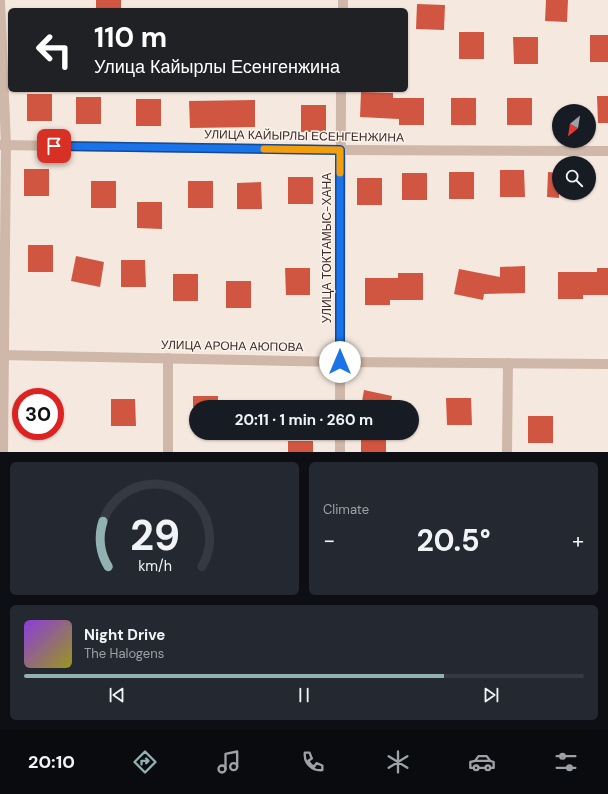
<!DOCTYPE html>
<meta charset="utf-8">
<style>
:root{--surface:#171b24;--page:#242831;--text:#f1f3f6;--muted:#9ea1a6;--line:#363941;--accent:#90b2b2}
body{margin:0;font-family:"DM Sans",sans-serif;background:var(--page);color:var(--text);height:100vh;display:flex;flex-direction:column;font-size:15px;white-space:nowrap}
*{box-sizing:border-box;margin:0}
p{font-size:13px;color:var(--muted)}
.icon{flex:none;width:22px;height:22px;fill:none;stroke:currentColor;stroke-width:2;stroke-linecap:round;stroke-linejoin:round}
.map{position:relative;height:452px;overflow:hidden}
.panel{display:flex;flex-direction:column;gap:10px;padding:10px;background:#0d0f14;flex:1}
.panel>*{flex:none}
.guide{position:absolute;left:8px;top:8px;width:400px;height:84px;border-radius:6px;box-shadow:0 1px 3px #0004;background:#202124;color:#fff;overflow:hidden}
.needle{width:26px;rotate:210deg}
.buttons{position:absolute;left:552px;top:104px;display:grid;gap:8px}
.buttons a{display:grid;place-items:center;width:44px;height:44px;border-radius:50%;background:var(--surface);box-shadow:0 1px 3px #0004;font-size:20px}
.speed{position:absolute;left:12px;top:388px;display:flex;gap:8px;font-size:20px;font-weight:700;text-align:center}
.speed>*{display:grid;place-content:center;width:52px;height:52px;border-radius:50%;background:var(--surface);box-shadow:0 1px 3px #0004;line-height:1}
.speed .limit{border:6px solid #d22;background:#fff;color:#111}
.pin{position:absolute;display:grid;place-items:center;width:34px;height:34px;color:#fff;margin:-17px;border-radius:8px;box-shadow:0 2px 6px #0006}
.me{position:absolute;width:44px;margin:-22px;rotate:0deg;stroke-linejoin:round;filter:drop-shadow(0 0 3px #0008)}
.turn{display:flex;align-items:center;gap:14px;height:84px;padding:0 20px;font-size:18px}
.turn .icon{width:52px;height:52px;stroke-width:2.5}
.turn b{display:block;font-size:28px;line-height:34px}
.big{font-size:30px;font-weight:700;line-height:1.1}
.panel .card{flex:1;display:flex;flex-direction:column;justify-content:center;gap:6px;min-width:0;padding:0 14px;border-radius:6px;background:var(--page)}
.panel .dial{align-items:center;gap:0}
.dial svg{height:104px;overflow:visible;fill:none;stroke:var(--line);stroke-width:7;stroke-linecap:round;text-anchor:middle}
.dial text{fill:var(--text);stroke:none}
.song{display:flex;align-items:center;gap:12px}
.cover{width:48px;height:48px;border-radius:6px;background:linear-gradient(135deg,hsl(270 70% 55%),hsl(60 70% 35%))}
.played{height:4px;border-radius:2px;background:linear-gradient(90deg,var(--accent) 75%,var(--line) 75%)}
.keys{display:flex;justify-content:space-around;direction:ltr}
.heat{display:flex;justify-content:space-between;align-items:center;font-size:22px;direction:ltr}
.panel .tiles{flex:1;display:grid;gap:10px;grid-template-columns:1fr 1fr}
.card:last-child{grid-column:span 2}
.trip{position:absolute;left:189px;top:400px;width:230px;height:40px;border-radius:20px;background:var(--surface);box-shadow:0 1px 3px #0004;font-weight:700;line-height:40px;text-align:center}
.tab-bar{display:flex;height:64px;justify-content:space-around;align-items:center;background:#090b0e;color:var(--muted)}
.tab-bar .icon{width:28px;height:28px}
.tab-bar .selected{color:var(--accent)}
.tab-bar b{font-size:18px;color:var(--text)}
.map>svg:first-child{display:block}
.building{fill:#d15641}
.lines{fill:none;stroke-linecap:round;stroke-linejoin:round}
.street{stroke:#cfb7a9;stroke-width:10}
.route-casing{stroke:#114b97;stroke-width:10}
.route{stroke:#1a73e8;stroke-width:7}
.slow{stroke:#f59e0b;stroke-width:7}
.labels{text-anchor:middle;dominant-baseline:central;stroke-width:3;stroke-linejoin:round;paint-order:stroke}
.street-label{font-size:12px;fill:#3c2e2a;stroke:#fcf4ed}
</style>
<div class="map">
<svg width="608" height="452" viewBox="0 0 608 452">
<rect width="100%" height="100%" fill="#f5e9df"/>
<!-- building -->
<g class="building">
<rect x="96" y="0" width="25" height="10"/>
<polygon points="546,0 568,0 567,22 545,21"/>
<polygon points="417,4 445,5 444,30 416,29"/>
<rect x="459" y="32" width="25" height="27"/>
<rect x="590" y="35" width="18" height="27"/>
<polygon points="513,37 538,37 538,64 514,64"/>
<polygon points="361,92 393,93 393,98 424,98 424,125 399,125 399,119 360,117"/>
<rect x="27" y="94" width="25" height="27"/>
<polygon points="597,96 608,96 608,123 598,123"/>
<rect x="76" y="97" width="25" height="27"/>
<rect x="451" y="98" width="25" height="27"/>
<rect x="507" y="98" width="25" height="27"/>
<rect x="136" y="99" width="25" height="27"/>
<polygon points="255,100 255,127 190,128 189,101"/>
<rect x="301" y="105" width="25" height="27"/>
<rect x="24" y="169" width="25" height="27"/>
<polygon points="500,170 524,170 525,197 500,197"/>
<rect x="449" y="172" width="25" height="27"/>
<polygon points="548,172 559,173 559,198 547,197"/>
<rect x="402" y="173" width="25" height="27"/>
<rect x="288" y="177" width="25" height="27"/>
<rect x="357" y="178" width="25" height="27"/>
<rect x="91" y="181" width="25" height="27"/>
<rect x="188" y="181" width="25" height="27"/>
<polygon points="261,182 262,209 237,209 237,183"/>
<polygon points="137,202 162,202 162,229 137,228"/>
<rect x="28" y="245" width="25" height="27"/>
<polygon points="76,256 104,262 100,287 71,281"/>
<polygon points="121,260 145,260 146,287 121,287"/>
<polygon points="525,266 525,293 484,294 483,300 454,294 459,269 500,277 500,267"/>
<polygon points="285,268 310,268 310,295 286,295"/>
<polygon points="597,268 608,268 608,295 583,295 583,299 558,299 558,272 597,272"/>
<polygon points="398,273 423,273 423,300 390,300 390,305 365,305 365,278 398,278"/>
<rect x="173" y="274" width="25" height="27"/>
<rect x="226" y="281" width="25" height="27"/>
<polygon points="364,390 392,396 390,407 361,407"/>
<rect x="193" y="396" width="25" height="11"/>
<polygon points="446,398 471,398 472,425 447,425"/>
<polygon points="111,399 135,399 136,426 111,426"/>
<rect x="528" y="416" width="25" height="27"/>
<rect x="361" y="440" width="25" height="12"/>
<rect x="288" y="441" width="25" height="11"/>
</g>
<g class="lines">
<!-- street -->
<g class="street">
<polyline points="0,0 6,145 3,452"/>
<polyline points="343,10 343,0"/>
<polyline points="0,145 340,150 608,151"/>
<polyline points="0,355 340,362 608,364"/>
<polyline points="340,407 341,90"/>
<polyline points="340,433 340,452"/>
<polyline points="168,452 168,358"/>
<polyline points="507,452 508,363"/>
</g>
</g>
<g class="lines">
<defs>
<polyline id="route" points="54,146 340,150 340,362"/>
</defs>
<!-- route casing -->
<use href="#route" class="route-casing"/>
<!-- route -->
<use href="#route" class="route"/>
<!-- slow -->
<polyline class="slow" points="264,149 340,150 340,173"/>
</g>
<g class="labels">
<!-- street labels -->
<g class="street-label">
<text transform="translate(304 136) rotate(1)">УЛИЦА КАЙЫРЛЫ ЕСЕНГЕНЖИНА</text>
<text transform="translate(327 248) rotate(-90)">УЛИЦА ТОКТАМЫС-ХАНА</text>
<text transform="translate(232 346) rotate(1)">УЛИЦА АРОНА АЮПОВА</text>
</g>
</g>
</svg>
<div class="buttons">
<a><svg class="needle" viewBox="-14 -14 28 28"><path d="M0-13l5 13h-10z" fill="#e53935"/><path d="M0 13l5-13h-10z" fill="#9ea1a6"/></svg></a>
<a><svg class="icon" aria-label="search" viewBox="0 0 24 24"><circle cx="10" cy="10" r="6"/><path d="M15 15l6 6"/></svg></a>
</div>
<div class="speed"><div class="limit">30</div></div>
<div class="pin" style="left:54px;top:146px;background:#d93025"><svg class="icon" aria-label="arrive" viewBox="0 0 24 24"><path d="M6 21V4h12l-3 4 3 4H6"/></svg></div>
<svg class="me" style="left:340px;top:362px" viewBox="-20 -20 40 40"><circle r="19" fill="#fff"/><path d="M0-13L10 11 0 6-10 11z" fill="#1a73e8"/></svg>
<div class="trip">20:11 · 1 min · 260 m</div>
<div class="guide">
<div class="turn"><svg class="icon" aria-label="left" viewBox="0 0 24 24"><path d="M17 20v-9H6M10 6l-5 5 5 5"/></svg><div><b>110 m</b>Улица Кайырлы Есенгенжина</div></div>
</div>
</div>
<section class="panel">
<div class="tiles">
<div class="card dial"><svg viewBox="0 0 100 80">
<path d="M14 69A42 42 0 1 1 86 69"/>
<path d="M14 69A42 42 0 0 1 10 34" stroke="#90b2b2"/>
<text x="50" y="56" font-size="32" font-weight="700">29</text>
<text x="50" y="72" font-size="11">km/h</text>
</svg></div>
<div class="card"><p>Climate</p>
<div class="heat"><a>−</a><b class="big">20.5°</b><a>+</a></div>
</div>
<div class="card">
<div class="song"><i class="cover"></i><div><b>Night Drive</b><p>The Halogens</p></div></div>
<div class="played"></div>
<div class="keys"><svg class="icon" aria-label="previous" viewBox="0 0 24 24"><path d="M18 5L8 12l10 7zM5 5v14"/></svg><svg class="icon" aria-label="pause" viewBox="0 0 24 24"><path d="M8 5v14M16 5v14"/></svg><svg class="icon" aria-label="next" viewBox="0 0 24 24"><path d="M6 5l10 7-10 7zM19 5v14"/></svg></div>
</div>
</div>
</section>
<nav class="tab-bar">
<b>20:10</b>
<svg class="icon selected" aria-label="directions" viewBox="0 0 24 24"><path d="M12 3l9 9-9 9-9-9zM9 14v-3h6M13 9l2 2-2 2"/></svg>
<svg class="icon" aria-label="music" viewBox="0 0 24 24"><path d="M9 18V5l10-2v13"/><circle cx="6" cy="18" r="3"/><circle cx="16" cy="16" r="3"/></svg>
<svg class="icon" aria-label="phone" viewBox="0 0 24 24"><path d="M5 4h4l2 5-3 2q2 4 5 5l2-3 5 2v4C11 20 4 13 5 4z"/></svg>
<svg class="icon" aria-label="climate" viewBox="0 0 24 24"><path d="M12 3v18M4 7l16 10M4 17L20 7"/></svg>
<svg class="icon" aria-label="car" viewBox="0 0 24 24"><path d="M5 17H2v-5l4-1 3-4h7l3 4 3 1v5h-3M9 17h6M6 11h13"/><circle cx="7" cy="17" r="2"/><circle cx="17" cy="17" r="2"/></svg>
<svg class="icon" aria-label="filters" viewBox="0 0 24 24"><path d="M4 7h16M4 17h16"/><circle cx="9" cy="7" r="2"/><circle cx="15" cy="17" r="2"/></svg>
</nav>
